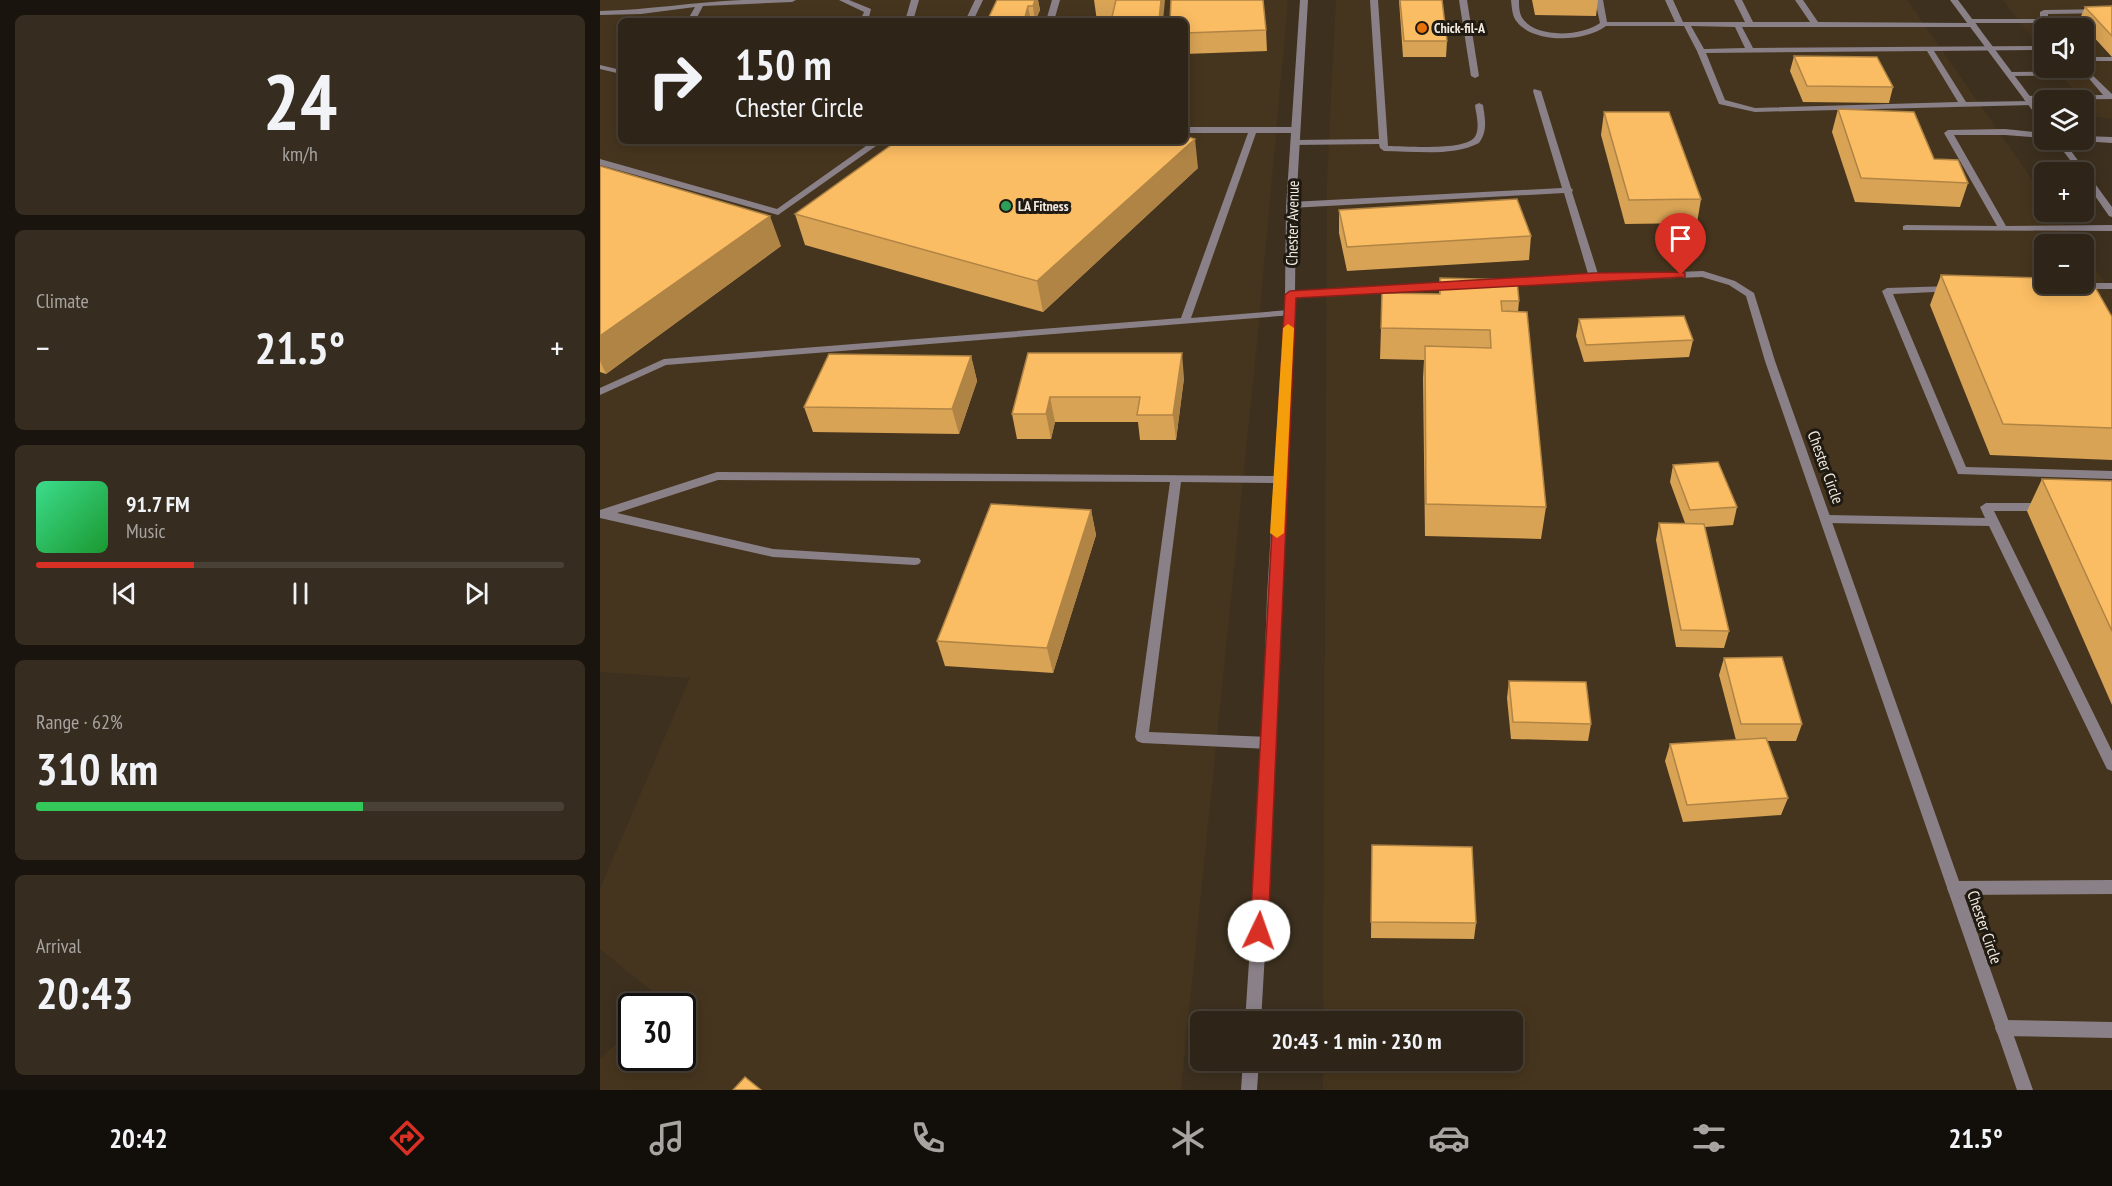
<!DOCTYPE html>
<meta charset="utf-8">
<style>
:root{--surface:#2e2417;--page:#362c20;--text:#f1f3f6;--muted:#a7a4a1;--line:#494136;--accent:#d93025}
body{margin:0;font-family:"PT Sans Narrow",sans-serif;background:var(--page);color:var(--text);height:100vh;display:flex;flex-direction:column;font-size:22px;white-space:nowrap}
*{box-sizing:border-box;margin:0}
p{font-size:20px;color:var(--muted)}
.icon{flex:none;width:33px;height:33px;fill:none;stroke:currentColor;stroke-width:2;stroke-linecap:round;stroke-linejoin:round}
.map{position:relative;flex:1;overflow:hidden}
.side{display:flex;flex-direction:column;gap:15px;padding:15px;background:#19140d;width:600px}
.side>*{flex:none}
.banner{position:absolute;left:18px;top:18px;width:570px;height:126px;border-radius:9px;box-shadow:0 3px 15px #0003,0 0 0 2px var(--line);background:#2e2417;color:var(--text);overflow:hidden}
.tools{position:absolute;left:1434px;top:18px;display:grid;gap:12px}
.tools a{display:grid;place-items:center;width:60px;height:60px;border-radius:9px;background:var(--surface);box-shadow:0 3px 15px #0003,0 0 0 2px var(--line);font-size:30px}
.speed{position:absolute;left:18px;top:993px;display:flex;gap:12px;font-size:30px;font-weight:700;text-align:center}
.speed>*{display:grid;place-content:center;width:78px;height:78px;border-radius:50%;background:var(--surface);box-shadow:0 3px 15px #0003,0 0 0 2px var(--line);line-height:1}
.speed .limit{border:3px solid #111;border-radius:9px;background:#fff;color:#111}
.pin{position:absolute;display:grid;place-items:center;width:51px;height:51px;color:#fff;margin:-62px -26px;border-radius:50% 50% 50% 0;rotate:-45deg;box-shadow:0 0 6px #0007}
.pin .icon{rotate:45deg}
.me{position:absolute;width:66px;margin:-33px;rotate:3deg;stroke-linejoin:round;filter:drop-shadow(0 0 4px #0008)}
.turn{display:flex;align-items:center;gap:21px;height:126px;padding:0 18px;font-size:27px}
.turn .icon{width:78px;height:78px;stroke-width:2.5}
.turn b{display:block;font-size:42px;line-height:51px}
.big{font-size:45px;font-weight:700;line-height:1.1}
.side .tile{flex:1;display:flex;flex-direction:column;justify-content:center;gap:9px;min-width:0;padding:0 21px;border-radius:9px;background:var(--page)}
.side .dial{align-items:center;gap:0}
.dial b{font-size:78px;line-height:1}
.song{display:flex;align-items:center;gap:18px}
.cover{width:72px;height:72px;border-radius:9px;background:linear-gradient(135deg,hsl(150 70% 55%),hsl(130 70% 35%))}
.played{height:6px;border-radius:3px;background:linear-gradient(90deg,var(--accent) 30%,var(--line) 30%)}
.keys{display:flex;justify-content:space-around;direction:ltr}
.heat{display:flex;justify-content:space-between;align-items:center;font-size:33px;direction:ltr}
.charge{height:9px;border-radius:4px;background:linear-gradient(90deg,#34c759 62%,var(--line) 0)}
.trip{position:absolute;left:590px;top:1011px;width:333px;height:60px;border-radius:9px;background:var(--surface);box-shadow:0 3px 15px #0003,0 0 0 2px var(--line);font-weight:700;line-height:60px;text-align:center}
.dock{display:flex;height:96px;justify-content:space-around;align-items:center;background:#120e09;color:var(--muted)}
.dock .icon{width:42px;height:42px}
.dock .active{color:var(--accent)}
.dock b{font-size:27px;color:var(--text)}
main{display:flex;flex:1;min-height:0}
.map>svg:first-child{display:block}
.built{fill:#46351e;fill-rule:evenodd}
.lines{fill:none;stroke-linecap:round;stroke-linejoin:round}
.service{fill:#8a8188;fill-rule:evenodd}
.minor{fill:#8a8188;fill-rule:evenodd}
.tertiary{fill:#8a8188;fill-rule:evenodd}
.wall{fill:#d8a355}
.shaded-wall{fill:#b08445}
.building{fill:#fbbd63;stroke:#b08445;stroke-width:1.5}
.route{fill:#d93025;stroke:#8d1f18;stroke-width:1.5}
.slow{fill:#f59e0b}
.food-dot{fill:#e8710a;stroke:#1f1a12;stroke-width:2}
.leisure-dot{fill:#2e9e5b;stroke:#1f1a12;stroke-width:2}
.labels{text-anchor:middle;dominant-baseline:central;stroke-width:6;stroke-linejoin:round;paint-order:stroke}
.far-poi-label{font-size:14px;font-weight:bold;fill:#f2e9df;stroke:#1f1a12;text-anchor:start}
.street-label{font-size:16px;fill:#f2e9df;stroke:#1f1a12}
</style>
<main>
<section class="side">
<div class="tile dial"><b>24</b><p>km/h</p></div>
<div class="tile"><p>Climate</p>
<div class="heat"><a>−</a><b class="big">21.5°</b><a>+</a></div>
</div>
<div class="tile">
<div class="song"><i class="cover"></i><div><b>91.7 FM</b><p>Music</p></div></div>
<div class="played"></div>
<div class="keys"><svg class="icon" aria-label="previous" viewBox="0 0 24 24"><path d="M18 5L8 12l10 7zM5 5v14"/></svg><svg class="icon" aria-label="pause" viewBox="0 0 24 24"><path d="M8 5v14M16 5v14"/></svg><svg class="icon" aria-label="next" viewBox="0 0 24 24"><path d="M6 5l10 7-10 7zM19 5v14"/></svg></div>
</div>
<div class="tile"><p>Range · 62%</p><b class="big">310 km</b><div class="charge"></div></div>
<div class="tile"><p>Arrival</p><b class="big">20:43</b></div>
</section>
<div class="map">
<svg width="1512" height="1090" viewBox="0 0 1512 1090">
<rect width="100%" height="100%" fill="#3d301f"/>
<!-- built -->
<g class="built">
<path d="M0,0h688l-31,342 -76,748h-581v-31l31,-29 1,28h50v-52h-25l6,-6 -63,-51v-60l90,-211 -90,-6zM21,21h564v120h-564z"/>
<polygon points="736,0 1307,0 1444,197 1444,212 1455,212 1478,244 1444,244 1444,284 1484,284 1484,253 1512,293 1512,1090 723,1090 723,1061 912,1060 912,1022 723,1021 727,182"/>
<polygon points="1403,0 1512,0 1512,119 1494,116 1456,68 1484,68 1484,28 1444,28 1444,53"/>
</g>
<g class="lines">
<!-- service -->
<g class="service">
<path d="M142,0h54l-4,2 -89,4 -8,15h-8l8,-14 -54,7 -41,1v-4c48,-1 94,-9 142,-11z"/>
<polygon points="239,0 249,0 271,9 268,21 260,21 264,12"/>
<polygon points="311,0 319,0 313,21 305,21"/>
<polygon points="375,0 383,0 373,21 365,21"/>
<polygon points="452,0 460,0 454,21 446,21"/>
<path d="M770,0h8l10,146c17,0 74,5 86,-8 7,-8 2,-24 1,-33l4,-2 4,2c2,14 5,26 -4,38 -27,14 -65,8 -95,8l-4,-3 -1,-4 -87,1 -1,-2 4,-3 84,-1z"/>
<polygon points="859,0 867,0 879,76 875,78 871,76"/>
<path d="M911,0h8c0,6 0,14 4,19 14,20 60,17 77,4l-5,-23h8l4,22h68l-10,-22h8l10,22h62l-11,-22h8l11,22h57l-15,-22h8l15,22 150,1 -2,-2 4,-2h70v-7l4,-2 68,-1v4l-64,1v7l5,7h-7l-4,-5h-67l2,2 -4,2h-231l11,21 291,-2v4l-110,1 32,51 69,-1 1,2 -4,2 -277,7 -36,-8 -22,-53 -13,-25h-78c-21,16 -71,18 -89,-4 -5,-6 -5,-14 -6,-22zM1091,26l44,1 10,21 -41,1zM1327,51l31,51 -203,6 -30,-8 -19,-47z"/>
<rect x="1484" y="57" width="28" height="4"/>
<polygon points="0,65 21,70 21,74 0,69"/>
<polygon points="1488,71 1512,94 1512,99 1427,100 1424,100 1424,96 1503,95 1486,75 1410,76 1406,74 1410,72"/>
<polygon points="934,89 941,91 971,188 973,190 972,192 999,277 997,279 991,279 989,277 964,193 691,208 686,205 691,202 962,188 933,91"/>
<polygon points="585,127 695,127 699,130 695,133 656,133 591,318 689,310 694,313 693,315 66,365 0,395 0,388 64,359 581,318 648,133 585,133"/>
<polygon points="1405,129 1444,133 1444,138 1405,135 1354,135 1406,226 1512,225 1512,231 1303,230 1303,226 1306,225 1397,226 1344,133 1348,130"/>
<polygon points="273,141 283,141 178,215 0,165 0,159 177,209"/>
<polygon points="1484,283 1512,283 1512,289 1480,289 1475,286"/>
<polygon points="1352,286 1355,287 1355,291 1293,294 1366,467 1512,471 1512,479 1358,474 1282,291 1287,288"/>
<polygon points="117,472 684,476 686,479 680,483 581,482 549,732 669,737 674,739 676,743 674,747 669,749 542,743 537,741 535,737 570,482 118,480 17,513 173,549 319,558 321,561 319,564 315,565 173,557 0,518 0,510"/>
<polygon points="1386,503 1443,503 1449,507 1443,511 1394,511 1512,751 1512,771 1507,769 1505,765 1389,526 1227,523 1221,519 1227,515 1385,518 1380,507"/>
<polygon points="1512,880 1512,894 1354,895 1349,893 1347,888 1349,883 1354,881"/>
<polygon points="1403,1020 1512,1022 1512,1038 1403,1036 1397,1033 1395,1028 1397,1023"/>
</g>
<!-- minor -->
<g class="minor">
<polygon points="700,0 708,0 696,207 695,292 854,282 859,285 854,288 695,298 679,597 674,796 661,1022 645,1022 660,796 667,597 685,295 686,207"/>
<polygon points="1484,136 1512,137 1512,143 1481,141"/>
<polygon points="1103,271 1135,281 1154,293 1175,361 1433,1090 1417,1090 1165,361 1146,296 1129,285 1102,277 901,285 896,282 901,279"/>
<polygon points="643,1060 659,1060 657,1090 641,1090"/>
</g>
<!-- tertiary -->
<g class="tertiary">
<polygon points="1350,0 1358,0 1444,115 1444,122 1441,122"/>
<polygon points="1455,140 1463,140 1512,207 1512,217 1509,216 1484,180 1484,172 1479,172"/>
</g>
</g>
<!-- wall -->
<g class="wall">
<polygon points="397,0 438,0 440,10 435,21 431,21"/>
<polygon points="494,0 565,0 511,20 497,21"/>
<polygon points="799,0 842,0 847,41 846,57 803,57"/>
<polygon points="932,0 998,0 996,16 935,15"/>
<polygon points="1512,6 1512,57 1479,21 1485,7"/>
<polygon points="585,21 666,30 667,51 585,54"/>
<polygon points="1194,56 1293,87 1289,103 1203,102 1190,71"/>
<polygon points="1238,109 1334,159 1368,183 1360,207 1255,202 1232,132"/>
<polygon points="1004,112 1101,199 1097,223 1025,224 1001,135"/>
<polygon points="0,166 181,246 6,374 0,372"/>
<polygon points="598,168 443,312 205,245 195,214"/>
<polygon points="739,210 931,236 929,260 747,271 739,233"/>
<polygon points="1341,275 1512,317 1512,460 1390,455 1330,305"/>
<polygon points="840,278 919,301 918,312 946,507 941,539 825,536 823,378 824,360 780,359 781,328 839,294"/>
<polygon points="979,319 1093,340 1089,357 984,362 976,336"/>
<polygon points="428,353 584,378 576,440 540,440 538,422 455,422 451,439 417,439 412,414"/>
<polygon points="371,356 377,381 359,434 213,432 204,407"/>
<polygon points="1073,465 1137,507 1133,525 1105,527 1129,631 1124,648 1076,647 1056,540 1059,523 1085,523 1070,482"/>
<polygon points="1442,479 1512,481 1512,705 1427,511"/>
<polygon points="491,510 496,535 453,673 345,666 337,641"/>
<polygon points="1124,658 1202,724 1196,741 1167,741 1188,798 1181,815 1083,822 1065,761 1070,744 1136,740 1119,675"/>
<polygon points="909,681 991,724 988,741 911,739 907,698"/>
<polygon points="772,845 876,923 874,939 771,938"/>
</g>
<!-- shaded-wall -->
<g class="shaded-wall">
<polygon points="432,0 438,0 440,10 435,21"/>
<polygon points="561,0 565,0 563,21 559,21"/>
<polygon points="428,6 431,21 424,21"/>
<polygon points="595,139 598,168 443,312 437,281"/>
<polygon points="170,216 181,246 6,374 0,361 0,336"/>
<polygon points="582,353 584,378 576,440 573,415"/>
<polygon points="371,356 377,381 359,434 352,409"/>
<polygon points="450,397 455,422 451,439 446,414"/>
<polygon points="491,510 496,535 453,673 447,648"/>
</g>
<!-- building -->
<g class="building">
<polygon points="397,0 435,0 433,6 428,6 424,21 387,21"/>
<polygon points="516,0 561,0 559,21 511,21"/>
<polygon points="571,0 663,0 666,30 585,33 585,21 570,21"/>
<polygon points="800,0 842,0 847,41 804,41"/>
<polygon points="1512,6 1512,36 1485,7"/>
<polygon points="1194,56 1277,57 1293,87 1207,86"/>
<polygon points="1238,109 1314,112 1334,159 1358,160 1368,183 1261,178"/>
<polygon points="1004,112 1069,112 1101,199 1029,200"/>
<polygon points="585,136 595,139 437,281 195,214 297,141 585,141"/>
<polygon points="0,166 170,216 0,336"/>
<polygon points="917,199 931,236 747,247 739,210"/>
<polygon points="1341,275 1444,278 1444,284 1484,284 1484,279 1491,280 1512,317 1512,428 1403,424"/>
<polygon points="840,278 917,280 919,301 901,301 902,311 927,312 946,507 826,504 825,346 891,348 890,330 781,328 782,293 840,294"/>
<polygon points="1084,316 1093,340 986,345 979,319"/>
<polygon points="428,353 582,353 573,415 537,415 540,397 450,397 446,414 412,414"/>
<polygon points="229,354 371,356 352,409 204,407"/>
<polygon points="1118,462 1137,507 1090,510 1073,465"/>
<polygon points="1442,479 1512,481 1512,631"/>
<polygon points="391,504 491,510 447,648 337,641"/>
<polygon points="1059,523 1104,524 1129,631 1081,630"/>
<polygon points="1182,657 1202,724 1141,724 1124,658"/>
<polygon points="909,681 986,682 991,724 913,722"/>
<polygon points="1166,738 1188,798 1087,805 1070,744"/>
<polygon points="772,845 872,847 876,923 771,922"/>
<polygon points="145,1077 161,1090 133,1090"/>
</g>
<!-- route -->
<polygon class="route" points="1081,272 1085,273 1085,277 696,298 668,931 665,937 659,939 653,937 650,931 685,295 690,291 994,273"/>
<!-- slow -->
<polygon class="slow" points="688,324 694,328 684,533 677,538 670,533 683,328"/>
<!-- markers -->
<circle class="food-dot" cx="822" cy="28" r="6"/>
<circle class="leisure-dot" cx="406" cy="206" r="6"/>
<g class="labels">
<!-- far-poi labels -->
<g class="far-poi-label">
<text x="834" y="28">Chick-fil-A</text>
<text x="418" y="206">LA Fitness</text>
</g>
<!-- street labels -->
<g class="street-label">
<text transform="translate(692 223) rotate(-89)">Chester Avenue</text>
<text transform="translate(1226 467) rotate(70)">Chester Circle</text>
<text transform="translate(1385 927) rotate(71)">Chester Circle</text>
</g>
</g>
</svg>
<div class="tools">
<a><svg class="icon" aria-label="sound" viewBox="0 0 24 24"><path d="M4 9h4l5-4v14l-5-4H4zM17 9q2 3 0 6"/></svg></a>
<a><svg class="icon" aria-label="layers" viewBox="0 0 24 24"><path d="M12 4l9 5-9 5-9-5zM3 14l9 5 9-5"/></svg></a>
<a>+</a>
<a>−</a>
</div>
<div class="speed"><div class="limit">30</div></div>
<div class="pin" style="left:1081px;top:275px;background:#d93025"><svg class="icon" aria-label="arrive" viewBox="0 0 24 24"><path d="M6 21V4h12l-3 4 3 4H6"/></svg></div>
<svg class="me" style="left:659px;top:931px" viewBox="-20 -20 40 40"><circle r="19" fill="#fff"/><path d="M0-13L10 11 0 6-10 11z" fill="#d93025"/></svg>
<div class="trip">20:43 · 1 min · 230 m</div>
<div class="banner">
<div class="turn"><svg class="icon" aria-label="right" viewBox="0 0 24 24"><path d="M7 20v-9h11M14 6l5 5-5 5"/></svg><div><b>150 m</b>Chester Circle</div></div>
</div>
</div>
</main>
<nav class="dock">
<b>20:42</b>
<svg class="icon active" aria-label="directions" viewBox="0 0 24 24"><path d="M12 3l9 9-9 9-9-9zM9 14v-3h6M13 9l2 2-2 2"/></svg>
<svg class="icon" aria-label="music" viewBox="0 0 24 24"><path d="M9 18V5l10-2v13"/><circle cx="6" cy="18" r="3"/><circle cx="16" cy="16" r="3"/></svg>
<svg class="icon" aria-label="phone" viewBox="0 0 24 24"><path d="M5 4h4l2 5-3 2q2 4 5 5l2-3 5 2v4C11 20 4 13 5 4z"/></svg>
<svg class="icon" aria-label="climate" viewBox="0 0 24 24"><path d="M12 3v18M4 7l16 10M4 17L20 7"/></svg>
<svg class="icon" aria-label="car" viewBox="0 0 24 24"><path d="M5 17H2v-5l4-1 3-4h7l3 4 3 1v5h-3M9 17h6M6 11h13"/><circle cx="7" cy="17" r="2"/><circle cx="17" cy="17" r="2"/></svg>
<svg class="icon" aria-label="filters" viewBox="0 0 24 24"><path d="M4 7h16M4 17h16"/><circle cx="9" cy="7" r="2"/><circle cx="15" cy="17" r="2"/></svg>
<b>21.5°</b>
</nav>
